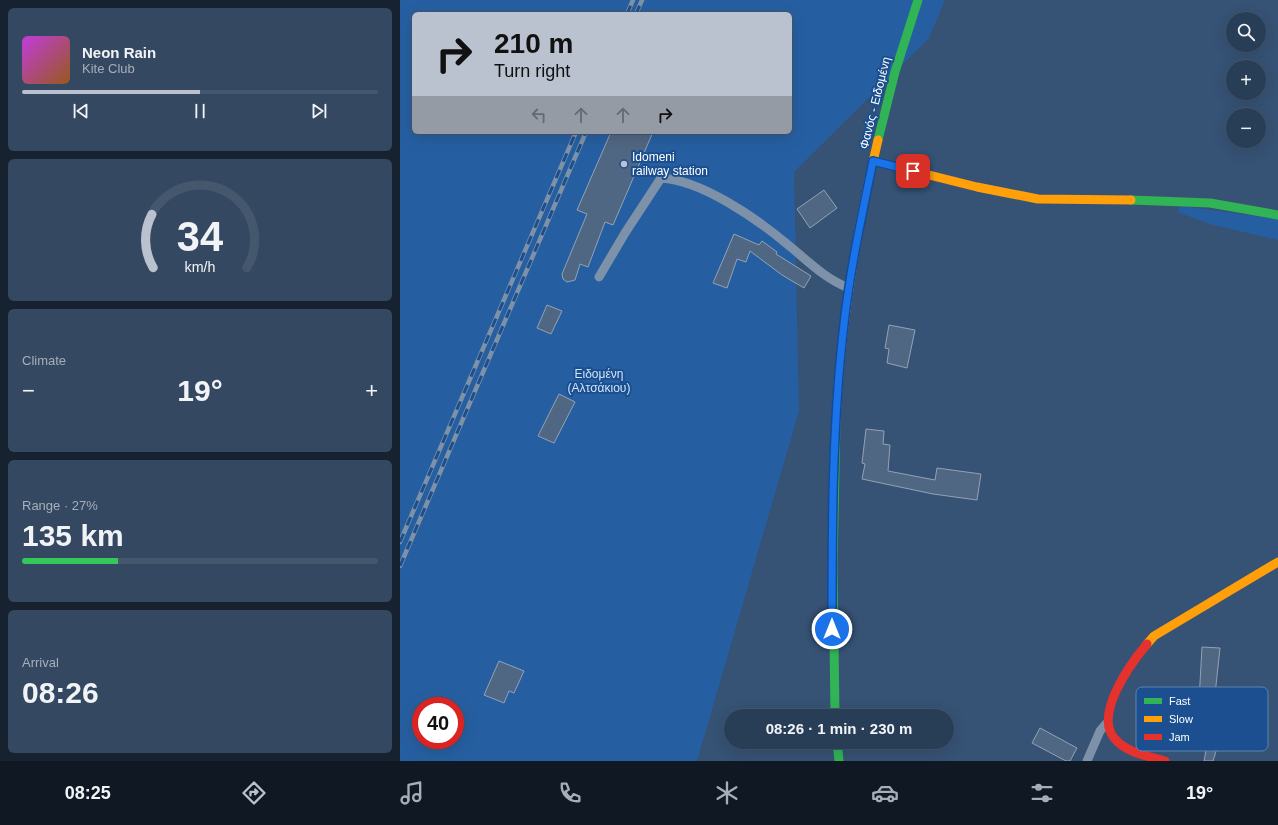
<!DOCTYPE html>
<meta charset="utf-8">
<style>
:root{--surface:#283e57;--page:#344961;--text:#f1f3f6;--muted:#a5aeba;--line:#44576d;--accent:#b9c2ce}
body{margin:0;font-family:Helvetica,sans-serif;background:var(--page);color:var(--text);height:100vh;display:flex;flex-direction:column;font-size:15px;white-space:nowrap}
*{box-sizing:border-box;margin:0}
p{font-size:13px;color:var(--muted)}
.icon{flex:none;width:22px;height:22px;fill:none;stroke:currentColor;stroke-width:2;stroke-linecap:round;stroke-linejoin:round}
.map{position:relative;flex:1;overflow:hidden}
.details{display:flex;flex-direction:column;gap:8px;padding:8px;background:#162230;width:400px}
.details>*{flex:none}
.top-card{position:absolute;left:12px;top:12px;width:380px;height:122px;border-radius:6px;box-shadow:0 4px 16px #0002,0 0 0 1px var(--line);background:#b9c2ce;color:#111;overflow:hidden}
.tools{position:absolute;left:826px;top:12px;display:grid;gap:8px}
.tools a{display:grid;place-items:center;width:40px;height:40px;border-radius:50%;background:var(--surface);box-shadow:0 4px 16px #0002,0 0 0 1px var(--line);font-size:20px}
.speed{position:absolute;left:12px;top:697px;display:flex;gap:8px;font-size:20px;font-weight:700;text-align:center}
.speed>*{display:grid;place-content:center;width:52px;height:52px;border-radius:50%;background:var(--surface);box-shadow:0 4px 16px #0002,0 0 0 1px var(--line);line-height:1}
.speed .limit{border:6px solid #d22;background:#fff;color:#111}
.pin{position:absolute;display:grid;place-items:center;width:34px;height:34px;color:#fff;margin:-17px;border-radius:8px;box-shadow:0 2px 6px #0006}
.me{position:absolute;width:44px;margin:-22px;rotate:0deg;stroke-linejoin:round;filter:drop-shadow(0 0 3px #0008)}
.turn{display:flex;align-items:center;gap:14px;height:84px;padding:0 16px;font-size:18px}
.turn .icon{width:52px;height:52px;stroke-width:2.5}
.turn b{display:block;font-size:28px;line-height:34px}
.lanes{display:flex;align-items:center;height:38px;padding:0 16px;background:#0003;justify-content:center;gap:20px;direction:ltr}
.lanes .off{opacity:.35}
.big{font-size:30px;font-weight:700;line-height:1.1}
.details .tile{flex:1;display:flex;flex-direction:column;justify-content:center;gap:6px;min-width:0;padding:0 14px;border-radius:6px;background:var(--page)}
.details .dial{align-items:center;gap:0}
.dial svg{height:104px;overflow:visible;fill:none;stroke:var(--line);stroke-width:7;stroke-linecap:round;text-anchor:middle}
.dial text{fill:var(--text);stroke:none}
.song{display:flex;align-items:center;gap:12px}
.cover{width:48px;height:48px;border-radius:6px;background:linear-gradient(135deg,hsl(290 70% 55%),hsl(30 70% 35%))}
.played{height:4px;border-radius:2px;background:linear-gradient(90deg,var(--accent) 50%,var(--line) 50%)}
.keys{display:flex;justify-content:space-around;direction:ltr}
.heat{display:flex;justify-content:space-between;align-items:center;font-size:22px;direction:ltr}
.charge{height:6px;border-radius:3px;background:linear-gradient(90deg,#34c759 27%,var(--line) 0)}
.trip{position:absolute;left:324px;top:709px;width:230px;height:40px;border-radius:20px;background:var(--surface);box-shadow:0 4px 16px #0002,0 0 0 1px var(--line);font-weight:700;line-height:40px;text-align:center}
.menu{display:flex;height:64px;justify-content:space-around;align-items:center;background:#101923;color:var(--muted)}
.menu .icon{width:28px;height:28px}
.menu .current{color:var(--accent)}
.menu b{font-size:18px;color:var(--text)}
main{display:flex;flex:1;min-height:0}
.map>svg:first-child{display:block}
.green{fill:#265fa1;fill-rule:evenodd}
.building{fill:#506783;stroke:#92a2b6}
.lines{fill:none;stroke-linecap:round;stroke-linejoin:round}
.lane{stroke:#7d92a8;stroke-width:9}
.fast{stroke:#30b455;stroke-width:9}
.slow{stroke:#ff9f0a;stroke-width:9}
.jam{stroke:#e5322d;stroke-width:9}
.rail-casing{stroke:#7e92a7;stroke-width:4.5}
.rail{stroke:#1b4f8f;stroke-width:3;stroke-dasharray:9;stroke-linecap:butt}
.route-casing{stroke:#114b97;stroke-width:10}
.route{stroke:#1a73e8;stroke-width:7}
.poi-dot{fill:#b9c2ce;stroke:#1b4f8f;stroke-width:1.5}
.labels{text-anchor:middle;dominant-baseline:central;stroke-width:4;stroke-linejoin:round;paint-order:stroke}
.street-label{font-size:12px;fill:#fff;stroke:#1b4f8f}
.poi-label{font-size:12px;fill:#fff;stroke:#1b4f8f;text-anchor:start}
.park-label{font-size:12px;fill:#cfe3fa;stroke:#1b4f8f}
.key{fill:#1b4f8f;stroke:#5f84b1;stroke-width:1}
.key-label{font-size:11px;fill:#fff}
</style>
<main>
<section class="details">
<div class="tile">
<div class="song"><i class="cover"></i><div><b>Neon Rain</b><p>Kite Club</p></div></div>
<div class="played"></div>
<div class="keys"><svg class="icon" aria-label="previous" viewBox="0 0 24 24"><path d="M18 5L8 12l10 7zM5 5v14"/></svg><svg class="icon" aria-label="pause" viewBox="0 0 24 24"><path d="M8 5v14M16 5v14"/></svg><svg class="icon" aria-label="next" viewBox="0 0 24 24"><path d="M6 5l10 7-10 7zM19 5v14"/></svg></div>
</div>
<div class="tile dial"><svg viewBox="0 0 100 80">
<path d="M14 69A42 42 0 1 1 86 69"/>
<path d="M14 69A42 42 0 0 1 13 28" stroke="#b9c2ce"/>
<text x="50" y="56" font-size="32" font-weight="700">34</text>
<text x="50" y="72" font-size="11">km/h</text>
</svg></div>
<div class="tile"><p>Climate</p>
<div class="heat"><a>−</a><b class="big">19°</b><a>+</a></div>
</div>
<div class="tile"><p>Range · 27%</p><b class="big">135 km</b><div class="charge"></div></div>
<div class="tile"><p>Arrival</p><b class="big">08:26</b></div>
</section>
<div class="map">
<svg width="878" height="761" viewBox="0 0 878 761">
<rect width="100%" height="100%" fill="#365274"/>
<!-- green -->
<g class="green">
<path d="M0,0h545l-16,38 -135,134 5,239 -102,350h-297zM14,14h376v118h-376zM21,706h34v34h-34z"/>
<polygon points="782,206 878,219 878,240 813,225 777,212"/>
</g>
<!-- building -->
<g class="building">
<polygon points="211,132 253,132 213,225 205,222 188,267 180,264 175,280 167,282 163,279 162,274 187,214 177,210"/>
<polygon points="424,190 437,208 410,228 397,209"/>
<polygon points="334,234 359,245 362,241 377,252 376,254 411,276 404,288 382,275 350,251 346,262 337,259 327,288 313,283"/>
<polygon points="147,305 162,311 151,334 137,328"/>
<polygon points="489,325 515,330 507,368 487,363 489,349 485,348"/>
<polygon points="159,394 175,402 154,443 138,436"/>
<polygon points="466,429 484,431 483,444 490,445 488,471 535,480 537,468 581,474 577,500 533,494 462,479 465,464 462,463"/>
<polygon points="802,647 820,648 814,704 799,701"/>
<polygon points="99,661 124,671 114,693 109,691 104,703 84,695"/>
<polygon points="810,725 823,729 813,761 804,761 807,745 804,744"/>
<polygon points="640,728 677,748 670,761 666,761 632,743"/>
</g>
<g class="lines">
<!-- lane -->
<g class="lane">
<path d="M199,277l26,-44 36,-55c40,2 95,40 126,66 20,16 38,35 62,44"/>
<polyline points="687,761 700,731 706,724"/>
</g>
<!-- fast -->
<g class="fast">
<polyline points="478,140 495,72 518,0"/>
<polyline points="731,200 810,203 878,215"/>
<polyline points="435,716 433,566 436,422"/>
<polyline points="437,742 439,761"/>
</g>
<!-- slow -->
<g class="slow">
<polyline points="473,161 577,187 638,199 731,200"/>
<path d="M436,422c4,-95 20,-189 42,-282"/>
<polyline points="747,644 754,636 878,562"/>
</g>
<!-- jam -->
<path class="jam" d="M747,644c-16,19 -54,71 -32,95 12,14 33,17 50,22"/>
<defs>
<g id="rail">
<polyline points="227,14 233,0"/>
<polyline points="236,14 242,0"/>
<polyline points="0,542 176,132"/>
<polyline points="0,566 186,132"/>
</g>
</defs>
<!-- rail casing -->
<use href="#rail" class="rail-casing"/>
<!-- rail -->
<use href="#rail" class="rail"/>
</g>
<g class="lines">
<defs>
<path id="route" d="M432,629c0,-101 0,-204 12,-305 6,-54 18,-109 29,-163l40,10"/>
</defs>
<!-- route casing -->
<use href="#route" class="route-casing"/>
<!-- route -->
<use href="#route" class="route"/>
</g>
<!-- markers -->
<circle class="poi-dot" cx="224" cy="164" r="4"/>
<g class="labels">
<!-- street labels -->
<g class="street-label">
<text transform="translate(475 103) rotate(-76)">Φανός - Ειδομένη</text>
</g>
<!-- poi labels -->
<g class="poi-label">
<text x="232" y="157">Idomeni<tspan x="232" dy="14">railway station</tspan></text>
</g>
<!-- park labels -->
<g class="park-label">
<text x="199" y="374">Ειδομένη<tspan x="199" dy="14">(Αλτσάκιου)</tspan></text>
</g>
</g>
<!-- legend -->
<rect x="736" y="687" width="132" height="64" rx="6" class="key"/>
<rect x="744" y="698" width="18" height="6" fill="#30b455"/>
<rect x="744" y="716" width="18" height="6" fill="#ff9f0a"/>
<rect x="744" y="734" width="18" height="6" fill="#e5322d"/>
<g class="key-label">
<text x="769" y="705">Fast</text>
<text x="769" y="723">Slow</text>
<text x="769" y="741">Jam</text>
</g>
</svg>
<div class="tools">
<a><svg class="icon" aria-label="search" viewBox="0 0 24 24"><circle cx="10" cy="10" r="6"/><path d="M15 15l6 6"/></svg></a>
<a>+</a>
<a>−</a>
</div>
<div class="speed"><div class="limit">40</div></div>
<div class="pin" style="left:513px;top:171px;background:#d93025"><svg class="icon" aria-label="arrive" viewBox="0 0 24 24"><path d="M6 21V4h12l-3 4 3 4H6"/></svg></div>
<svg class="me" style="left:432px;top:629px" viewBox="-20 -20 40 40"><circle r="17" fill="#1a73e8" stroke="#fff" stroke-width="3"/><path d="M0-11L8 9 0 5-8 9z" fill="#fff"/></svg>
<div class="trip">08:26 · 1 min · 230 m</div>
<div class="top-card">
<div class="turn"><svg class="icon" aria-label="right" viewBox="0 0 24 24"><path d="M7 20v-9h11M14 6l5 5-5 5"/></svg><div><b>210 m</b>Turn right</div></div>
<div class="lanes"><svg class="icon off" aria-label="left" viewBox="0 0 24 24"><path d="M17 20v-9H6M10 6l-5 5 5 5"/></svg><svg class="icon off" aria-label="ahead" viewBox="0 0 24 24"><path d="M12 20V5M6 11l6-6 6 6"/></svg><svg class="icon off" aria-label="ahead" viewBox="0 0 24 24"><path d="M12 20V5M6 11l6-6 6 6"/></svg><svg class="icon" aria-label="right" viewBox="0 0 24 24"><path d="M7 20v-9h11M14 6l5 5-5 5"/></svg></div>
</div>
</div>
</main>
<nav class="menu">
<b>08:25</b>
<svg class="icon current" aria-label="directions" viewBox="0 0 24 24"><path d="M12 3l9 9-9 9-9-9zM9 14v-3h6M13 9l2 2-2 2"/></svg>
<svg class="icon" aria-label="music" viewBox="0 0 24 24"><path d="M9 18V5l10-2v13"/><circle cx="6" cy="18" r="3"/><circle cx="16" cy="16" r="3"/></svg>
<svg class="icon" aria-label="phone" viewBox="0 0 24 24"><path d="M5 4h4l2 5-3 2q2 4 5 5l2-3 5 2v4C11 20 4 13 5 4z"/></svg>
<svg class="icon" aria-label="climate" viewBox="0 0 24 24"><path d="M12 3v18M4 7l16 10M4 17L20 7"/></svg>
<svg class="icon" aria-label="car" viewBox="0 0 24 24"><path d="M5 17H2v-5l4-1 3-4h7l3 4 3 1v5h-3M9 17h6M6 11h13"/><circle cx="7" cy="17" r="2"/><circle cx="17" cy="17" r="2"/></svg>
<svg class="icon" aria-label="filters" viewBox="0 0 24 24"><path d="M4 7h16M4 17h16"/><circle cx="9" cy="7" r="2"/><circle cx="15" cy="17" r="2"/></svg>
<b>19°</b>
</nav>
